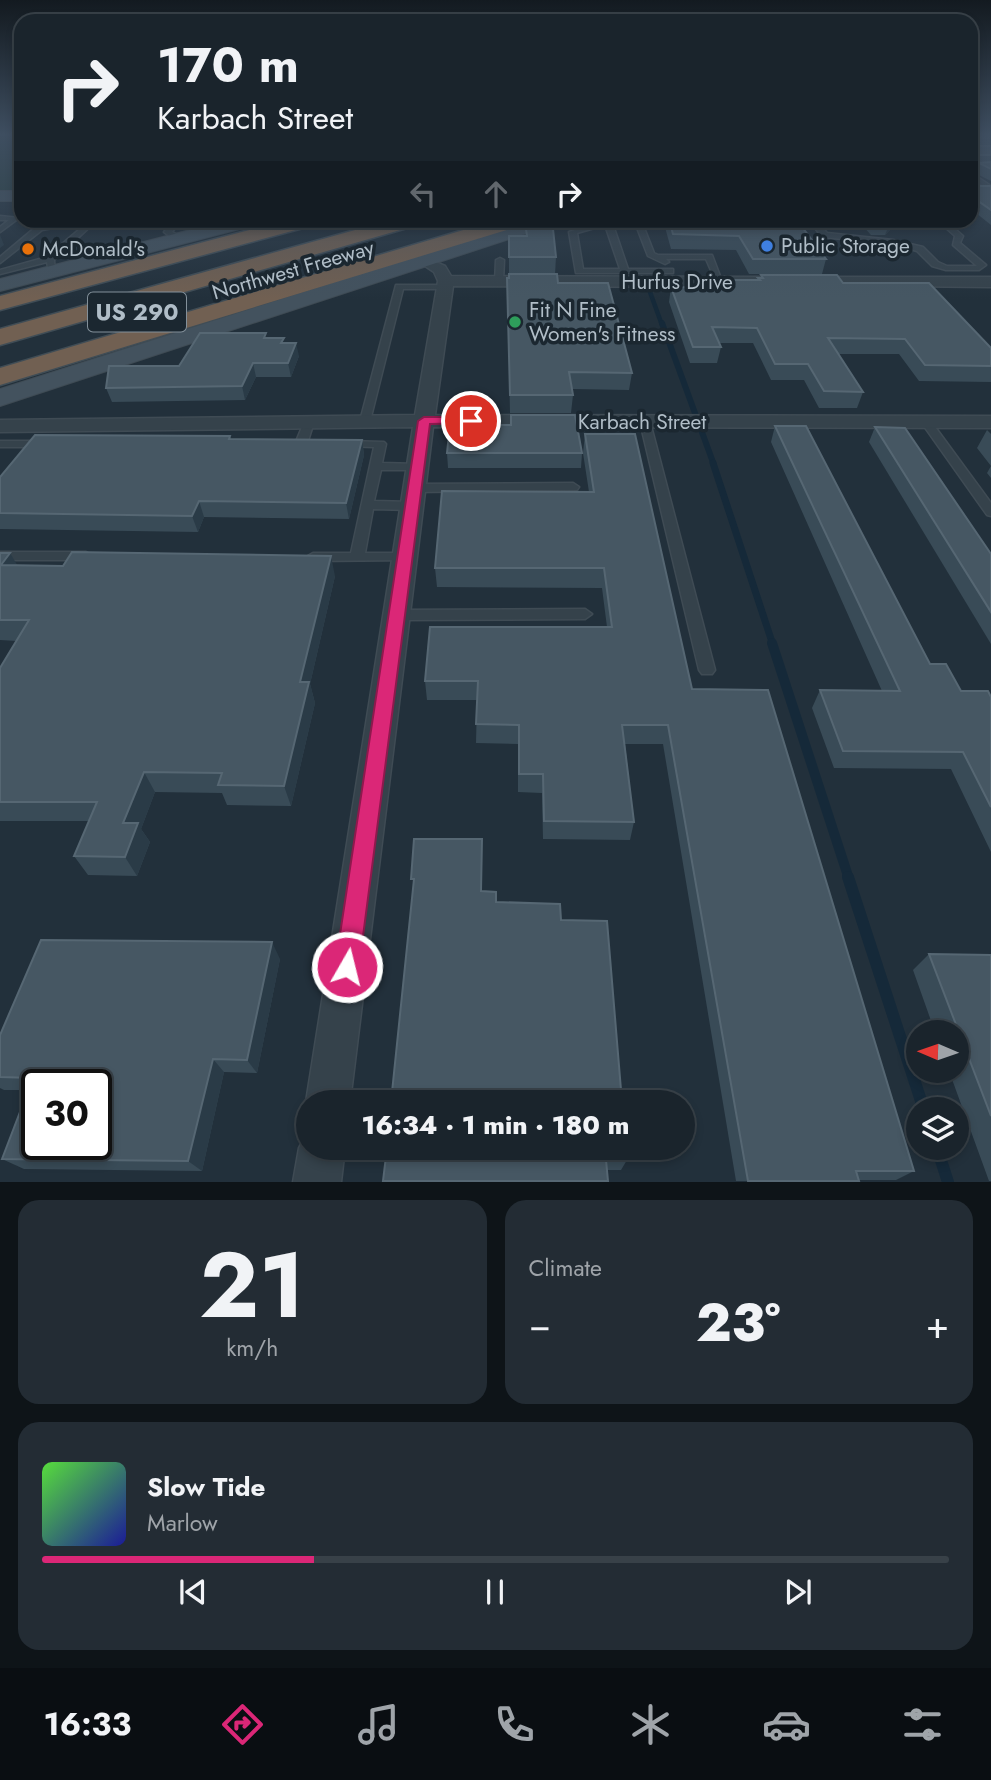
<!DOCTYPE html>
<meta charset="utf-8">
<style>
:root{--surface:#1a242c;--page:#232c34;--text:#f1f3f6;--muted:#9fa4a9;--line:#384148;--accent:#db2777}
body{margin:0;font-family:Jost,sans-serif;background:var(--page);color:var(--text);height:100vh;display:flex;flex-direction:column;font-size:26px;white-space:nowrap}
*{box-sizing:border-box;margin:0}
p{font-size:23px;color:var(--muted)}
.icon{flex:none;width:38px;height:38px;fill:none;stroke:currentColor;stroke-width:2;stroke-linecap:round;stroke-linejoin:round}
.map{position:relative;height:1182px;overflow:hidden}
.panel{display:flex;flex-direction:column;gap:18px;padding:18px;background:#0e1418;flex:1}
.panel>*{flex:none}
.hud{position:absolute;left:14px;top:14px;width:964px;height:214px;border-radius:21px;box-shadow:0 4px 10px #0003,0 0 0 2px var(--line);background:#1a242c;color:var(--text);overflow:hidden}
.needle{width:46px;rotate:272deg}
.fabs{position:absolute;left:906px;top:1020px;display:grid;gap:14px}
.fabs a{display:grid;place-items:center;width:63px;height:63px;border-radius:50%;background:var(--surface);box-shadow:0 4px 10px #0003,0 0 0 2px var(--line);font-size:35px}
.speed{position:absolute;left:21px;top:1069px;display:flex;gap:14px;font-size:35px;font-weight:700;text-align:center}
.speed>*{display:grid;place-content:center;width:91px;height:91px;border-radius:50%;background:var(--surface);box-shadow:0 4px 10px #0003,0 0 0 2px var(--line);line-height:1}
.speed .limit{border:4px solid #111;border-radius:10px;background:#fff;color:#111}
.pin{position:absolute;display:grid;place-items:center;width:60px;height:60px;color:#fff;margin:-30px;border:4px solid #fff;border-radius:50%;box-shadow:0 2px 7px #0007}
.me{position:absolute;width:77px;margin:-38px;rotate:8deg;stroke-linejoin:round;filter:drop-shadow(0 0 5px #0008)}
.turn{display:flex;align-items:center;gap:24px;height:147px;padding:0 28px;font-size:32px}
.turn .icon{width:91px;height:91px;stroke-width:2.5}
.turn b{display:block;font-size:49px;line-height:60px}
.lanes{display:flex;align-items:center;height:66px;padding:0 28px;background:#0003;justify-content:center;gap:35px;direction:ltr}
.lanes .off{opacity:.35}
.big{font-size:52px;font-weight:800;line-height:1.1}
.panel .card{flex:1;display:flex;flex-direction:column;justify-content:center;gap:10px;min-width:0;padding:0 24px;border-radius:21px;background:var(--page)}
.panel .dial{align-items:center;gap:0}
.dial b{font-size:91px;line-height:1}
.song{display:flex;align-items:center;gap:21px}
.cover{width:84px;height:84px;border-radius:10px;background:linear-gradient(135deg,hsl(110 70% 55%),hsl(240 70% 35%))}
.played{height:7px;border-radius:4px;background:linear-gradient(90deg,var(--accent) 30%,var(--line) 30%)}
.keys{display:flex;justify-content:space-around;direction:ltr}
.heat{display:flex;justify-content:space-between;align-items:center;font-size:38px;direction:ltr}
.panel .tiles{flex:1;display:grid;gap:18px;grid-template-columns:1fr 1fr}
.card:last-child{grid-column:span 2}
.trip{position:absolute;left:296px;top:1090px;width:399px;height:70px;border-radius:35px;background:var(--surface);box-shadow:0 4px 10px #0003,0 0 0 2px var(--line);font-weight:800;line-height:70px;text-align:center}
.menu{display:flex;height:112px;justify-content:space-around;align-items:center;background:#0a0e12;color:var(--muted)}
.menu .icon{width:49px;height:49px}
.menu .current{color:var(--accent)}
.menu b{font-size:32px;color:var(--text)}
.map>svg:first-child{display:block}
.green{fill:#243c3b}
.lines{fill:none;stroke-linecap:round;stroke-linejoin:round}
.stream-far4{stroke:#152939;stroke-width:4.5}
.stream-far3{stroke:#152939;stroke-width:6}
.stream-far2{stroke:#152939;stroke-width:7}
.stream-far1{stroke:#152939;stroke-width:10}
.stream{stroke:#152939;stroke-width:12}
.service-casing{stroke:#3f4b54;stroke-width:3}
.minor-casing{stroke:#3f4b54;stroke-width:3}
.secondary-casing{stroke:#3f4b54;stroke-width:2}
.motorway-casing{stroke:#404d56;stroke-width:3}
.service{fill:#35424b;fill-rule:evenodd}
.minor{fill:#35424b;fill-rule:evenodd}
.secondary{fill:#43525e;fill-rule:evenodd}
.motorway{fill:#716052;fill-rule:evenodd}
.wall{fill:#394b57}
.shaded-wall{fill:#2a3b47}
.building{fill:#465763;stroke:#566773;stroke-width:2;fill-rule:evenodd}
.route{fill:#db2777;stroke:#8e194d;stroke-width:2}
.shop-dot{fill:#3f7fe0;stroke:#1b2730;stroke-width:2.5}
.food-dot{fill:#e8710a;stroke:#1b2730;stroke-width:2.5}
.leisure-dot{fill:#2e9e5b;stroke:#1b2730;stroke-width:2.5}
.labels{text-anchor:middle;dominant-baseline:central;stroke-width:7;stroke-linejoin:round;paint-order:stroke}
.far-poi-label{font-size:21px;fill:#b0bdc7;stroke:#1b2730;text-anchor:start}
.far-street-label{font-size:21px;fill:#b0bdc7;stroke:#1b2730}
.shield{fill:#1b2730;stroke:#83909a;stroke-width:2}
.shield-label{font-size:23px;font-weight:bold;fill:#b0bdc7}
</style>
<div class="map">
<svg width="991" height="1182" viewBox="0 0 991 1182">
<rect width="100%" height="100%" fill="#22303b"/>
<!-- green -->
<rect class="green" x="0" y="134" width="21" height="58"/>
<g class="lines">
<!-- stream-far4 -->
<polyline class="stream-far4" points="650,292 662,325"/>
<!-- stream-far3 -->
<polyline class="stream-far3" points="662,323 714,465"/>
<!-- stream-far2 -->
<polyline class="stream-far2" points="713,463 773,645"/>
<!-- stream-far1 -->
<polyline class="stream-far1" points="772,643 849,879"/>
<!-- stream -->
<g class="stream">
<polyline points="848,877 924,1110"/>
<polyline points="937,1148 948,1182"/>
</g>
<defs>
<g id="service">
<polygon points="971,173 991,186 991,191 971,178"/>
<polygon points="0,216 19,218 0,232 0,227 9,220 0,220"/>
<polygon points="132,220 139,220 134,224"/>
<polygon points="174,220 181,220 172,232 182,237 182,241 176,241 164,232"/>
<path d="M606,220l6,2 16,47h45v4h-97l-7,-41zM605,225l15,44h-37l-6,-36z"/>
<polygon points="634,220 641,220 654,253 658,255 712,255 723,284 716,282 706,259 666,259 669,262 665,264 648,256"/>
<polygon points="809,220 816,220 827,233 893,240 923,247 938,262 947,266 977,266 953,245 955,236 937,220 945,220 963,236 960,243 986,265 979,270 946,270 932,266 917,251 893,244 822,237"/>
<polygon points="58,223 88,223 92,225 54,260 55,273 49,273 47,262 0,274 0,270 47,257 81,228 58,227 42,230 0,263 0,257 37,226"/>
<polygon points="500,258 504,260 503,282 499,284 495,282 496,260"/>
<polygon points="396,285 445,285 449,287 445,289 403,289 370,421 365,424 360,421"/>
<polygon points="309,419 314,422 307,444 305,446 297,446 295,444 304,422"/>
<polygon points="645,419 650,422 715,670 712,674 702,674 699,670 640,422"/>
<polygon points="926,419 930,420 991,503 991,516 987,515 921,422"/>
<polygon points="0,441 45,441 51,444 45,447 0,447"/>
<polygon points="346,441 384,442 386,444 382,463 417,464 423,467 417,470 381,470 374,501 412,502 418,506 412,510 373,509 365,553 405,553 412,557 410,560 313,561 306,557 313,553 351,553 374,447 342,446 342,442"/>
<polygon points="573,483 579,487 577,490 415,492 409,488 415,484"/>
<polygon points="0,552 86,552 93,556 86,560 0,560"/>
<polygon points="585,609 592,614 585,619 397,620 390,615 397,610"/>
</g>
<g id="minor">
<polygon points="426,258 445,266 451,276 762,277 770,282 762,287 453,286 435,415 991,416 991,428 433,427 350,1102 308,1102 308,1107 306,1102 413,427 0,432 0,420 415,415 438,281 434,272 419,262"/>
<polygon points="807,277 991,277 991,287 802,285 799,282"/>
<polygon points="308,1131 308,1148 345,1148 341,1182 293,1182 299,1148"/>
</g>
<g id="secondary">
<rect x="0" y="191" width="21" height="10"/>
<polygon points="229,220 262,220 259,224 0,291 0,279"/>
<polygon points="529,220 558,220 555,224 0,406 0,389"/>
</g>
<g id="motorway">
<polygon points="287,220 320,220 318,224 0,310 0,296"/>
<polygon points="391,220 423,220 421,224 0,345 0,329"/>
<polygon points="497,220 528,220 526,224 0,385 0,368"/>
</g>
</defs>
<!-- service casing -->
<use href="#service" class="service-casing"/>
<!-- minor casing -->
<use href="#minor" class="minor-casing"/>
<!-- secondary casing -->
<use href="#secondary" class="secondary-casing"/>
<!-- motorway casing -->
<use href="#motorway" class="motorway-casing"/>
<!-- service -->
<use href="#service" class="service"/>
<!-- minor -->
<use href="#minor" class="minor"/>
<!-- secondary -->
<use href="#secondary" class="secondary"/>
<!-- motorway -->
<use href="#motorway" class="motorway"/>
</g>
<!-- wall -->
<g class="wall">
<polygon points="971,134 991,134 991,181 975,173 979,164 972,164 973,186 991,186 991,225 971,209"/>
<polygon points="663,220 797,220 826,259 822,274 749,274 736,250 671,249"/>
<polygon points="860,220 900,220 885,235 871,235 862,225"/>
<polygon points="509,236 556,257 555,274 509,273"/>
<polygon points="761,275 843,283 991,348 991,382 919,381 899,354 838,354 863,392 857,408 819,408 804,380 771,380 753,343 719,343 721,347 717,363 690,363 669,302 671,287 727,288 729,280 758,280 758,278 760,278"/>
<polygon points="507,278 558,283 632,373 629,390 572,389 573,395 571,413 510,413"/>
<polygon points="268,338 285,343 299,356 291,377 256,377 245,400 112,402 106,388"/>
<polygon points="775,426 930,664 961,691 991,697 991,852 951,769 834,768 812,708 820,690 882,691 771,442"/>
<polygon points="875,427 991,554 991,644 869,442"/>
<polygon points="987,430 991,434 991,478 987,473 991,466 977,448"/>
<polygon points="585,434 692,689 914,1171 896,1180 858,1180 859,1181 736,1181 663,744 625,744 634,822 630,840 543,839 542,793 518,792 518,744 476,743 477,700 427,700 425,681 607,627 602,588 437,587 435,568 589,492 583,453"/>
<polygon points="230,436 231,439 362,440 364,455 349,519 204,517 198,532 0,529 0,477"/>
<polygon points="447,453 582,453 581,468 448,468"/>
<polygon points="0,553 17,565 335,576 310,684 315,703 291,806 227,805 222,793 155,792 141,829 150,842 137,876 88,875 74,856 89,821 0,821 0,668 17,641 0,640"/>
<polygon points="929,954 991,955 991,1181 989,1181 949,1071 957,1071 957,1032 935,1032 913,970"/>
<polygon points="280,959 257,1073 224,1072 202,1171 24,1169 2,1159 28,1090 4,1090 0,1088 0,1035"/>
<polygon points="387,1148 627,1160 621,1170 607,1170"/>
</g>
<!-- shaded-wall -->
<g class="shaded-wall">
<polygon points="893,220 900,220 885,235 889,225"/>
<polygon points="0,235 4,245 0,248"/>
<polygon points="296,343 299,356 291,377 288,363"/>
<polygon points="253,363 256,377 245,400 242,386"/>
<polygon points="362,440 364,455 349,519 346,503"/>
<polygon points="199,501 204,517 198,532 192,516"/>
<polygon points="10,553 22,573 1,565"/>
<polygon points="331,556 335,576 310,684 315,703 291,806 284,786 300,682"/>
<polygon points="144,772 155,792 141,829 150,842 137,876 125,857 123,823"/>
<polygon points="272,942 280,959 257,1073 247,1060"/>
<polygon points="213,1059 224,1072 202,1171 188,1161"/>
</g>
<!-- building -->
<g class="building">
<polygon points="971,134 991,134 991,138 975,137 972,144 975,146 991,146 991,155 973,155 972,168 975,171 972,174 973,186 991,186 991,210 971,196"/>
<polygon points="991,162 991,169 979,163"/>
<polygon points="669,220 797,220 826,259 753,259 739,236 673,234"/>
<polygon points="871,220 893,220 889,225 875,224"/>
<polygon points="526,229 553,229 556,257 509,257 509,236 527,236"/>
<polygon points="509,274 557,274 558,283 608,283 632,373 569,372 573,395 510,395 507,278 509,278"/>
<polygon points="761,275 837,275 843,283 929,283 991,348 991,366 925,365 905,339 828,338 863,392 824,391 808,364 775,364 757,328 712,327 721,347 693,347 671,287 733,288 729,280 760,280 758,278 763,278"/>
<polygon points="200,333 266,333 264,338 284,338 281,343 296,343 288,363 253,363 242,386 106,388 109,366 179,366"/>
<polygon points="511,415 575,415 582,453 447,453 450,425 511,425"/>
<polygon points="775,426 806,426 930,664 946,664 961,691 988,691 991,697 991,807 963,752 843,751 820,690 900,691"/>
<polygon points="875,427 905,428 991,554 991,612"/>
<polygon points="585,434 635,434 692,689 768,690 914,1171 856,1171 859,1181 748,1181 668,725 622,725 634,822 544,821 543,774 519,774 519,725 476,724 478,681 425,681 430,627 612,627 604,568 435,568 442,491 594,492"/>
<polygon points="35,435 230,436 229,439 362,440 346,503 199,501 192,516 0,513 0,477"/>
<polygon points="72,552 331,556 300,682 309,682 284,786 218,785 222,773 144,772 123,823 138,823 125,857 74,856 97,802 0,802 0,668 29,620 0,620 0,553 10,553 1,565 63,566"/>
<polygon points="414,839 482,839 481,891 496,892 496,902 560,904 561,920 607,921 622,1102 391,1102 414,879 411,879"/>
<path d="M41,940l231,2 -25,118 -34,-1 -25,102 -186,-2 31,-81 -33,-1v-42zM37,1085h59v59h-59z"/>
<polygon points="929,954 991,955 991,1116"/>
<polygon points="387,1148 626,1148 627,1160 606,1160 608,1181 383,1181"/>
</g>
<!-- sky -->
<linearGradient id="sky" x2="0" y2="1"><stop stop-color="#131a20"/><stop offset="0.45" stop-color="#3e4e60"/><stop offset="1" stop-color="#3e4e60" stop-opacity="0"/></linearGradient>
<rect width="991" height="299" fill="url(#sky)"/>
<!-- route -->
<polygon class="route" points="471,417 477,421 475,423 430,424 359,967 356,976 347,979 339,976 335,967 418,421 424,417"/>
<!-- markers -->
<circle class="shop-dot" cx="767" cy="246" r="7"/>
<circle class="food-dot" cx="28" cy="249" r="7"/>
<circle class="leisure-dot" cx="515" cy="322" r="7"/>
<g class="labels">
<!-- far-poi labels -->
<g class="far-poi-label">
<text x="781" y="246">Public Storage</text>
<text x="42" y="249">McDonald's</text>
<text x="529" y="310">Fit N Fine<tspan x="529" dy="24">Women's Fitness</tspan></text>
</g>
<!-- far-street labels -->
<g class="far-street-label">
<text transform="translate(293 270) rotate(-16)">Northwest Freeway</text>
<text x="677" y="282">Hurfus Drive</text>
<text x="642" y="422">Karbach Street</text>
</g>
<!-- shield labels -->
<rect class="shield" x="88" y="292.5" width="98" height="39" rx="5"/>
<g class="shield-label">
<text x="137" y="312">US 290</text>
</g>
</g>
</svg>
<div class="fabs">
<a><svg class="needle" viewBox="-14 -14 28 28"><path d="M0-13l5 13h-10z" fill="#e53935"/><path d="M0 13l5-13h-10z" fill="#9fa4a9"/></svg></a>
<a><svg class="icon" aria-label="layers" viewBox="0 0 24 24"><path d="M12 4l9 5-9 5-9-5zM3 14l9 5 9-5"/></svg></a>
</div>
<div class="speed"><div class="limit">30</div></div>
<div class="pin" style="left:471px;top:421px;background:#d93025"><svg class="icon" aria-label="arrive" viewBox="0 0 24 24"><path d="M6 21V4h12l-3 4 3 4H6"/></svg></div>
<svg class="me" style="left:347px;top:967px" viewBox="-20 -20 40 40"><circle r="17" fill="#db2777" stroke="#fff" stroke-width="3"/><path d="M0-11L8 9 0 5-8 9z" fill="#fff"/></svg>
<div class="trip">16:34 · 1 min · 180 m</div>
<div class="hud">
<div class="turn"><svg class="icon" aria-label="right" viewBox="0 0 24 24"><path d="M7 20v-9h11M14 6l5 5-5 5"/></svg><div><b>170 m</b>Karbach Street</div></div>
<div class="lanes"><svg class="icon off" aria-label="left" viewBox="0 0 24 24"><path d="M17 20v-9H6M10 6l-5 5 5 5"/></svg><svg class="icon off" aria-label="ahead" viewBox="0 0 24 24"><path d="M12 20V5M6 11l6-6 6 6"/></svg><svg class="icon" aria-label="right" viewBox="0 0 24 24"><path d="M7 20v-9h11M14 6l5 5-5 5"/></svg></div>
</div>
</div>
<section class="panel">
<div class="tiles">
<div class="card dial"><b>21</b><p>km/h</p></div>
<div class="card"><p>Climate</p>
<div class="heat"><a>−</a><b class="big">23°</b><a>+</a></div>
</div>
<div class="card">
<div class="song"><i class="cover"></i><div><b>Slow Tide</b><p>Marlow</p></div></div>
<div class="played"></div>
<div class="keys"><svg class="icon" aria-label="previous" viewBox="0 0 24 24"><path d="M18 5L8 12l10 7zM5 5v14"/></svg><svg class="icon" aria-label="pause" viewBox="0 0 24 24"><path d="M8 5v14M16 5v14"/></svg><svg class="icon" aria-label="next" viewBox="0 0 24 24"><path d="M6 5l10 7-10 7zM19 5v14"/></svg></div>
</div>
</div>
</section>
<nav class="menu">
<b>16:33</b>
<svg class="icon current" aria-label="directions" viewBox="0 0 24 24"><path d="M12 3l9 9-9 9-9-9zM9 14v-3h6M13 9l2 2-2 2"/></svg>
<svg class="icon" aria-label="music" viewBox="0 0 24 24"><path d="M9 18V5l10-2v13"/><circle cx="6" cy="18" r="3"/><circle cx="16" cy="16" r="3"/></svg>
<svg class="icon" aria-label="phone" viewBox="0 0 24 24"><path d="M5 4h4l2 5-3 2q2 4 5 5l2-3 5 2v4C11 20 4 13 5 4z"/></svg>
<svg class="icon" aria-label="climate" viewBox="0 0 24 24"><path d="M12 3v18M4 7l16 10M4 17L20 7"/></svg>
<svg class="icon" aria-label="car" viewBox="0 0 24 24"><path d="M5 17H2v-5l4-1 3-4h7l3 4 3 1v5h-3M9 17h6M6 11h13"/><circle cx="7" cy="17" r="2"/><circle cx="17" cy="17" r="2"/></svg>
<svg class="icon" aria-label="filters" viewBox="0 0 24 24"><path d="M4 7h16M4 17h16"/><circle cx="9" cy="7" r="2"/><circle cx="15" cy="17" r="2"/></svg>
</nav>
